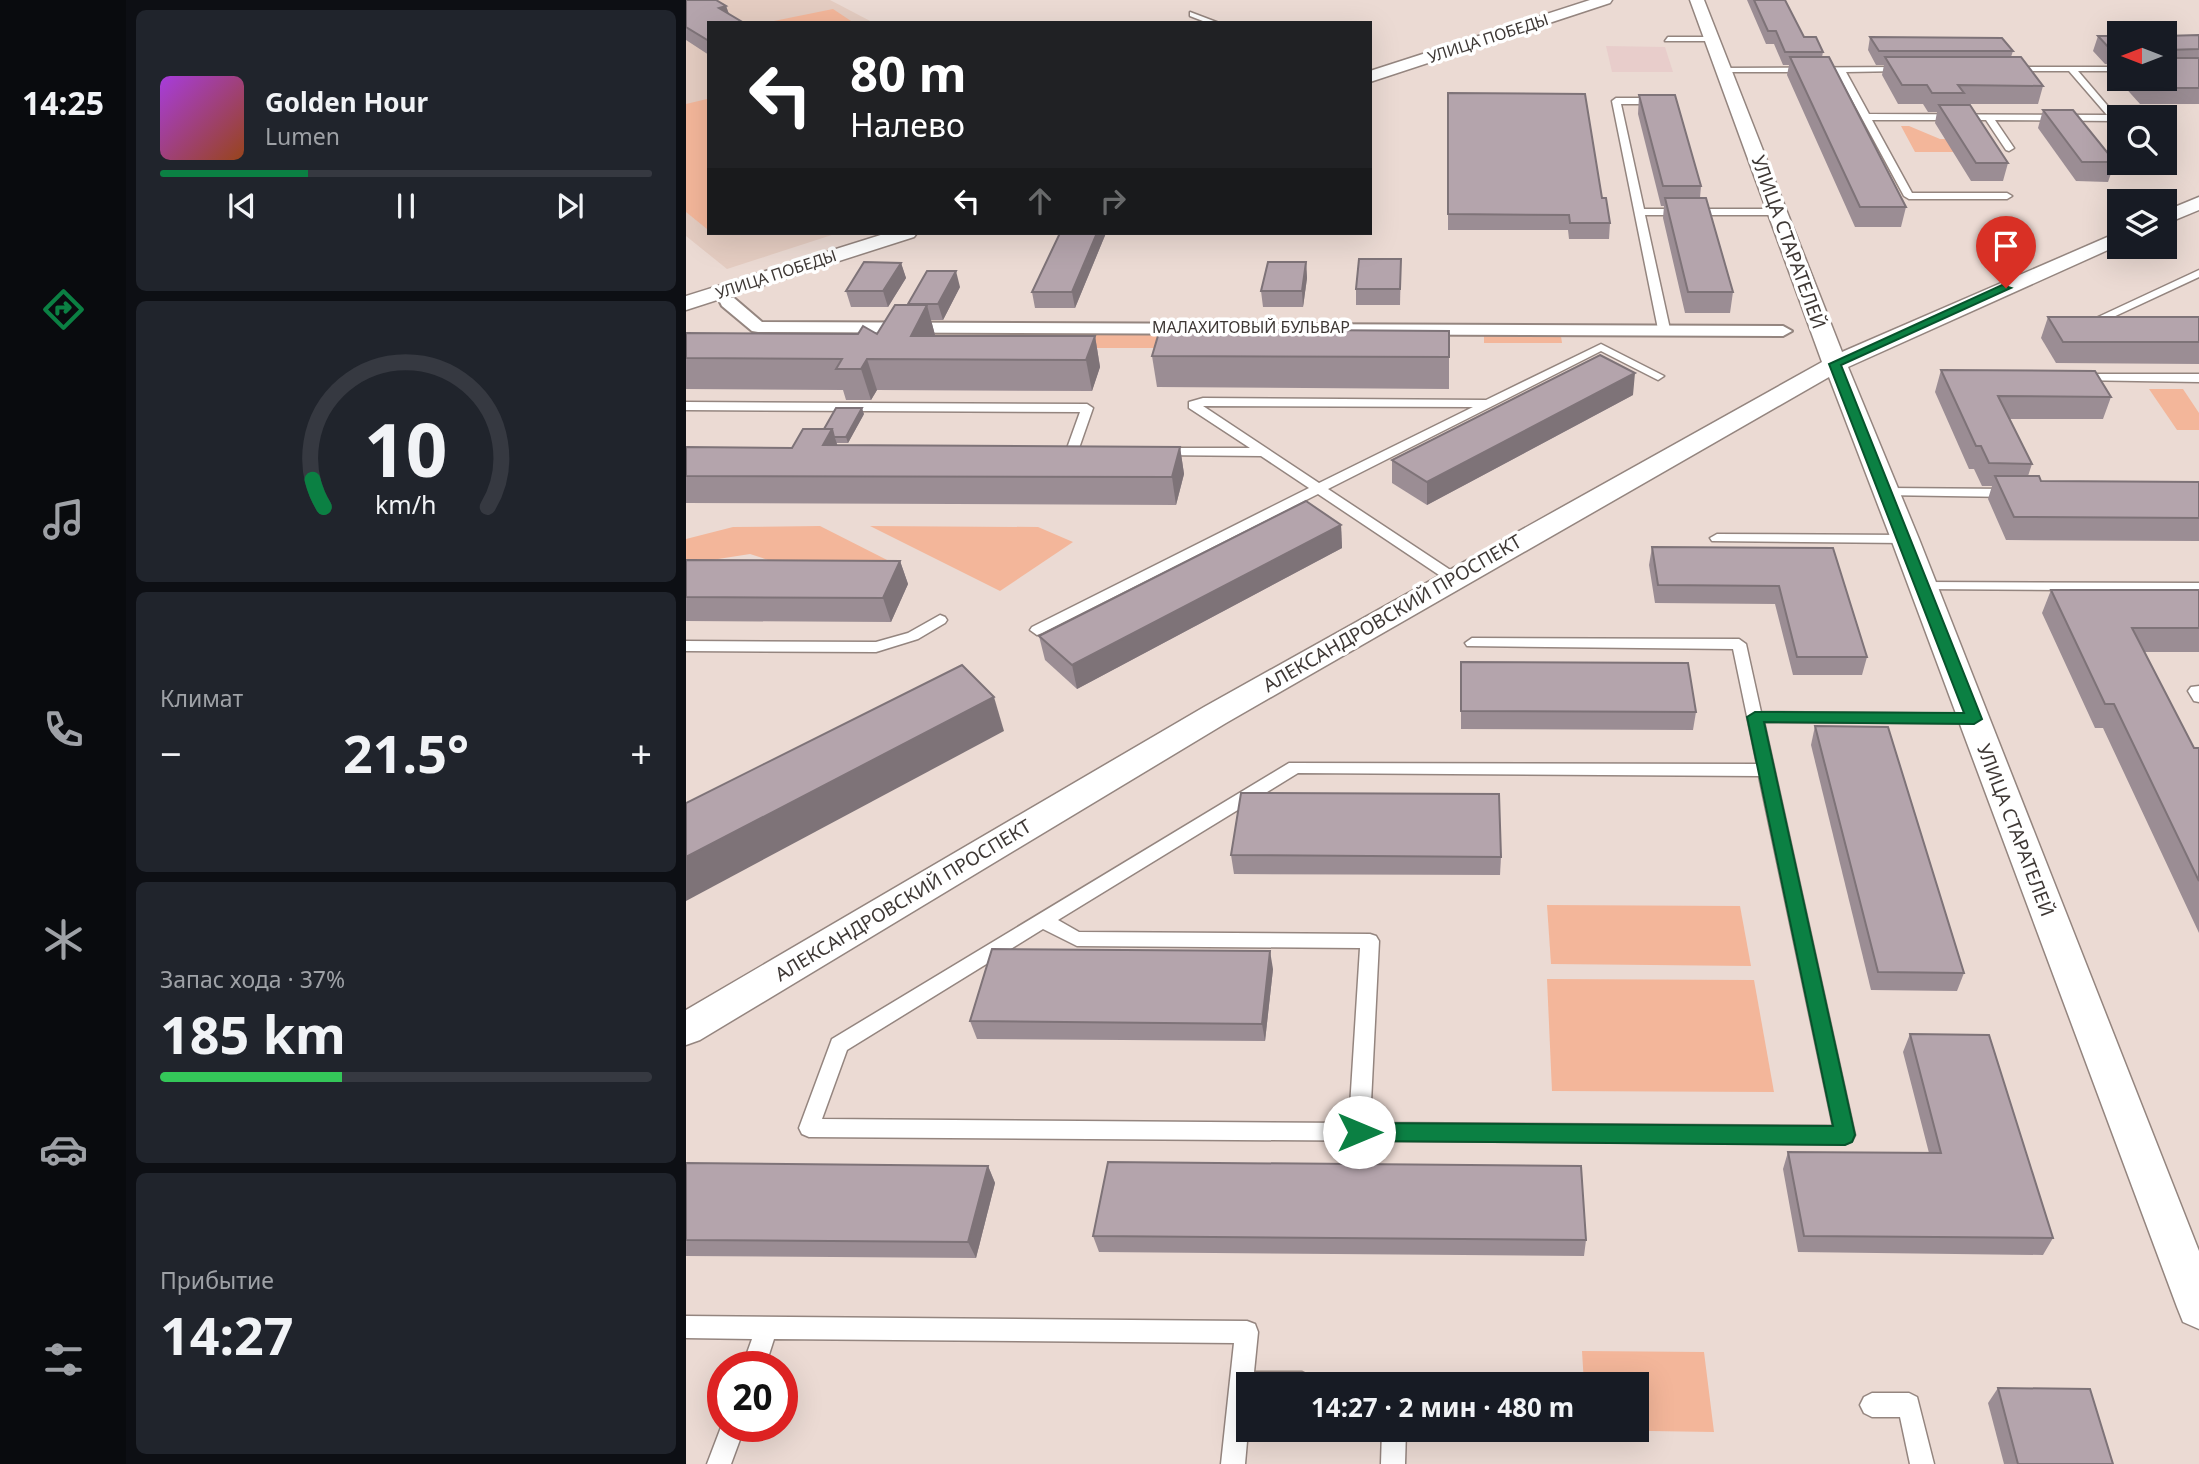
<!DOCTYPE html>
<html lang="ru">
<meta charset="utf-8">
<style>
:root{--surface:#171b24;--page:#20242c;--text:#f1f3f6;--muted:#9ea1a6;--line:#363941;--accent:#0b8043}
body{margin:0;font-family:"Noto Sans",sans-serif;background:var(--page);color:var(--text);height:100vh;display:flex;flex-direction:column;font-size:26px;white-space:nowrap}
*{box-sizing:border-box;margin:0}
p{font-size:23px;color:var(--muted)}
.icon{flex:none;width:38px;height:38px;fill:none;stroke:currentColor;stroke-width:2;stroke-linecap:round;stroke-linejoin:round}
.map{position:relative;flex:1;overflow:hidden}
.details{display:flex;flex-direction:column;gap:10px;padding:10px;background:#0d0f14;width:560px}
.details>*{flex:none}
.hud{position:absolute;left:21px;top:21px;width:665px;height:214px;border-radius:0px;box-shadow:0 7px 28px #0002;background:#202124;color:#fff;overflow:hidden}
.needle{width:46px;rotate:270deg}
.fabs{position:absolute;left:1421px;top:21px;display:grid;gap:14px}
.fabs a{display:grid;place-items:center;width:70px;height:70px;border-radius:0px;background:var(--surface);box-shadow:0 7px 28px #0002;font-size:35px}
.speed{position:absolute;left:21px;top:1351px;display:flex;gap:14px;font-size:35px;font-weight:700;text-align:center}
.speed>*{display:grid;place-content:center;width:91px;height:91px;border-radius:50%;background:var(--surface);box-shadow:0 7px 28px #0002;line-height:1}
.speed .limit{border:10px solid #d22;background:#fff;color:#111}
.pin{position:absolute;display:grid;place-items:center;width:60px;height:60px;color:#fff;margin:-72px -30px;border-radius:50% 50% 50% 0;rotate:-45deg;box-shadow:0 0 7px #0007}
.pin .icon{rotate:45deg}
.me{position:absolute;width:77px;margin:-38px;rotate:90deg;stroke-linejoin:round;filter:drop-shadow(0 0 5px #0008)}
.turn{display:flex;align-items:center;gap:24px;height:147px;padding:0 28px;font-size:32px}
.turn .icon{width:91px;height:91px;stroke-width:2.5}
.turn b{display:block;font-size:49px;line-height:60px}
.lanes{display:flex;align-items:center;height:66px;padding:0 28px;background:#0003;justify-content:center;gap:35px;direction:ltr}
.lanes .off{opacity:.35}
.big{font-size:52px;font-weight:700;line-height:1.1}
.details .tile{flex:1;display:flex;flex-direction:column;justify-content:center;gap:10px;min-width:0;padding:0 24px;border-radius:10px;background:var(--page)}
.details .dial{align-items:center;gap:0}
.dial svg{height:182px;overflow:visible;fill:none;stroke:var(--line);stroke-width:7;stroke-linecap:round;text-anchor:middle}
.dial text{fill:var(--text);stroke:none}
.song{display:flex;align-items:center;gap:21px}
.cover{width:84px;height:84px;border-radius:10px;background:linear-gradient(135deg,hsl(280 70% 55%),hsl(20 70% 35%))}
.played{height:7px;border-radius:4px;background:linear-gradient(90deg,var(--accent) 30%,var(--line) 30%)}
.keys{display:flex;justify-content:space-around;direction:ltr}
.heat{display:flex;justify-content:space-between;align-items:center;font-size:38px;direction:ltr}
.charge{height:10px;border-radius:5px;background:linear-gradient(90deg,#34c759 37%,var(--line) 0)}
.trip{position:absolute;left:550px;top:1372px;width:413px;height:70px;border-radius:0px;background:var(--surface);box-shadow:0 7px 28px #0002;font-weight:700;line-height:70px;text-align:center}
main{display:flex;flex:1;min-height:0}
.tab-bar{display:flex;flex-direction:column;width:126px;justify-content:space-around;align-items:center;background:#090b0e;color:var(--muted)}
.tab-bar .icon{width:49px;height:49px}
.tab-bar .on{color:var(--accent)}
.tab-bar b{font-size:32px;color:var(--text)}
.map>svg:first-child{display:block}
.industrial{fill:#e8cdcb}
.built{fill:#e4ccc1}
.green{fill:#f3b69a}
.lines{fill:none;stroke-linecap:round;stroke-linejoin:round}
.service-casing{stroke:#94857f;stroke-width:3}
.pedestrian-casing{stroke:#94857f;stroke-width:4}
.minor-casing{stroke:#94857f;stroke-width:3}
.service{fill:#fff;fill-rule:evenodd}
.pedestrian{fill:#fff;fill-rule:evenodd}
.minor{fill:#fff;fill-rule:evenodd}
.wall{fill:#9b8d94}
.shaded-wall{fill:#7e7378}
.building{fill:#b4a4ac;stroke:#7e7378;stroke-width:2}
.route{fill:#0b8043;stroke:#07532c;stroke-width:2}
.labels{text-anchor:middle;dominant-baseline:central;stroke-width:7;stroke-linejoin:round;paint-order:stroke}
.far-street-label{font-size:16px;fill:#3e3835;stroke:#fff}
.street-label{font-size:19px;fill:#3e3835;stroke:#fff}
</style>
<main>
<nav class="tab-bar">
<b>14:25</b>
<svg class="icon on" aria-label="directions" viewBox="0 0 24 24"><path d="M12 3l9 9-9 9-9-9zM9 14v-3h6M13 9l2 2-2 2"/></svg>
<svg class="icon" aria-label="music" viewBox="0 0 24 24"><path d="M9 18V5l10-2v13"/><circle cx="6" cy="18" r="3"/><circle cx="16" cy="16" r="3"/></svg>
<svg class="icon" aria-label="phone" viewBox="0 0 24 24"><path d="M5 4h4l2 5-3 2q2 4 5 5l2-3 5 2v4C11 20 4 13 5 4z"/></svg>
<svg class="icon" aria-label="climate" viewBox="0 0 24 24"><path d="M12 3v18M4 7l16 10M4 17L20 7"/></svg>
<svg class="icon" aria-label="car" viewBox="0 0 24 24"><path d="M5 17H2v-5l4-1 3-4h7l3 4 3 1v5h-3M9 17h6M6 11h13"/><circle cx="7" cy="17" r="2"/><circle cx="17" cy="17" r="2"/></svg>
<svg class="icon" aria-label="filters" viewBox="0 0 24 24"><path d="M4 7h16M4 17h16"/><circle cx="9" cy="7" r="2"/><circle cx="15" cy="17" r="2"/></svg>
</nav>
<section class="details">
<div class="tile">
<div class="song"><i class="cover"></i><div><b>Golden Hour</b><p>Lumen</p></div></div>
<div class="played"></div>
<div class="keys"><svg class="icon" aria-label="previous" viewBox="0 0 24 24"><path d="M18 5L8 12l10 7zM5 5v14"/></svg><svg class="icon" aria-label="pause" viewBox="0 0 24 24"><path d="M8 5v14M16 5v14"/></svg><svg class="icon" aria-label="next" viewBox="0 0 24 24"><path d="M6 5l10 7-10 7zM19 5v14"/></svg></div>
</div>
<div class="tile dial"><svg viewBox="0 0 100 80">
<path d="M14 69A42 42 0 1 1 86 69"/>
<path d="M14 69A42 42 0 0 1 9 57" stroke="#0b8043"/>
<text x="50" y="56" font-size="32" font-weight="700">10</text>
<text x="50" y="72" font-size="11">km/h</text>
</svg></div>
<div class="tile"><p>Климат</p>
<div class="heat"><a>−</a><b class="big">21.5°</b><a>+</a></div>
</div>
<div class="tile"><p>Запас хода · 37%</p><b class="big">185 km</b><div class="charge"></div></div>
<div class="tile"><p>Прибытие</p><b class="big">14:27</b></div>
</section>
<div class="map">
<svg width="1513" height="1464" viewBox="0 0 1513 1464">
<rect width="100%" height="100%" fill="#ebdad3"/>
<!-- industrial -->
<polygon class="industrial" points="920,46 979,47 987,72 926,72"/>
<!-- built -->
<polygon class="built" points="0,0 144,0 188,23 23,23 23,233 152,233 41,269 0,236"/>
<!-- green -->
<g class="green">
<polygon points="147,9 168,23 78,23"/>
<polygon points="21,99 23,101 21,229 0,212 0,104"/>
<polygon points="1215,126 1223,126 1254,139 1287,139 1296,152 1229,152"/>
<polygon points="397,329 589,329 585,348 403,348 392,340"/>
<polygon points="798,330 874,330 876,343 798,343"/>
<polygon points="1463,389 1497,389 1513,413 1513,430 1491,430"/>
<polygon points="134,526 209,564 98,565 64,554 0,564 0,539 47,527"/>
<polygon points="184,526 352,527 387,542 314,591"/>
<polygon points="861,905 1054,906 1065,966 865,964"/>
<polygon points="861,979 1068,980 1088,1092 866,1091"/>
<polygon points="896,1351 1018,1352 1028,1432 901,1430 950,1430 950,1384 898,1384"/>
</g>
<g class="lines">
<defs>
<g id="service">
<polygon points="504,12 533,23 522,23 504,16"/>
<polygon points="982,37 1027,37 1031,39 1027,41 979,41"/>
<polygon points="1219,67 1220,69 1216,71 1160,72 1183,114 1421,115 1383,71 1323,71 1319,69 1323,67 1433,67 1433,71 1392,71 1432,118 1428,121 1309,120 1328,148 1323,151 1320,150 1300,120 1186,120 1226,193 1321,193 1326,196 1321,199 1223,199 1218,196 1151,72 1037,72 1033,70 1037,68"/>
<polygon points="930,98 975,98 979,101 975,104 935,104 958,209 1093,209 1098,212 1093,215 959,215 984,329 978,332 972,329 926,101"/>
<polygon points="1513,270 1513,277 1423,319 1425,323 1436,325 1436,329 1418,328 1410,318"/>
<path d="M915,344l63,32 -6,4 -4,-2 -53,-27 -273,138 130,86 2,3 -2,3h-10l-130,-87 -276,139 -5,2 -7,-5 2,-3 277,-139 -48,-32 -104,-1v-6l4,-1h89l-61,-40v-6l14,-4 283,2zM517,406h1l269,1 -154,76z"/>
<polygon points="1393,374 1513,374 1513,382 1389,380 1387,378"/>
<polygon points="0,402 401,404 407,408 392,451 386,455 380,451 394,412 0,410"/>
<polygon points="1201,488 1325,489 1332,493 1325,497 1196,495 1196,489"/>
<polygon points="1031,534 1219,535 1226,539 1219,543 1026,541 1024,538"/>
<polygon points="1237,582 1513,583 1513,591 1232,589 1230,586 1232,583"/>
<polygon points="254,615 259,617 261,620 259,623 232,639 190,652 0,651 0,641 190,642 222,633"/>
<path d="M786,638l267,1 7,5 15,68 219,2 2,4 -2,4 -6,1 -210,-1 91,413 -3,6 -7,3 -1036,-7 -7,-3 -3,-6 33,-89 457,-276 468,1 -24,-115 -266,-3 -2,-3zM612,773l461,3 74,350 -463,-3 9,-182 -3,-5 -6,-2 -291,-2 -21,-12zM357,929l34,17 283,2 -11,175 -527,-4 25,-69z"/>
<polygon points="1513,686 1513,702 1508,701 1502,691 1505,687"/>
<polygon points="0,1316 561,1321 569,1324 572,1332 568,1372 616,1372 624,1376 628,1384 562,1384 562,1430 559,1464 535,1464 548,1343 88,1339 79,1367 56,1367 66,1339 0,1338"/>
<polygon points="1186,1393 1223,1393 1231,1397 1248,1464 1224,1464 1214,1417 1186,1417 1178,1413 1174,1405 1178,1397"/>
<polygon points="37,1422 37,1426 59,1426 45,1464 21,1464"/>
<polygon points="696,1430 720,1430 719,1464 695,1464"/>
</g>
<polygon id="pedestrian" points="42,297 48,298 76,322 1097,326 1106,331 1097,336 72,332 66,331 36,306 34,302"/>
<g id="minor">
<polygon points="904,0 926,0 924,3 684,82 684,71"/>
<polygon points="1004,0 1018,0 1156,352 1433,232 1433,245 1162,367 1233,539 1513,1251 1513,1329 1497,1322 1491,1307 1205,539 1143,377 540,723 14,1040 0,1045 0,1010 518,707 1136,362"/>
<polygon points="1513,197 1513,210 1479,224 1479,211"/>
<polygon points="201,233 231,233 228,237 0,310 0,296"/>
</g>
</defs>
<!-- service casing -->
<use href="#service" class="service-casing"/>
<!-- pedestrian casing -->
<use href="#pedestrian" class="pedestrian-casing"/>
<!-- minor casing -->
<use href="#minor" class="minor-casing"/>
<!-- service -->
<use href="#service" class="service"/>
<!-- pedestrian -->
<use href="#pedestrian" class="pedestrian"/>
<!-- minor -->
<use href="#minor" class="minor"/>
</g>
<!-- wall -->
<g class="wall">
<polygon points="0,0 40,6 43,14 23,23 23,55 0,40"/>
<polygon points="1061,0 1099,0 1118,37 1137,52 1136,57 1220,207 1215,227 1169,227 1101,75 1103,65 1097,65 1088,44 1080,44"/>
<polygon points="1513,35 1513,104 1454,104 1427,74 1430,65 1419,64 1407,51 1412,36 1433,36 1433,79 1479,79 1479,36"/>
<polygon points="1184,37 1327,51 1325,57 1357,86 1352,104 1275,104 1275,105 1322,163 1317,181 1285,181 1249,123 1251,112 1242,112 1237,104 1212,104 1196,75 1198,65 1190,65 1182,50"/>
<polygon points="762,93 916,198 924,223 923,239 883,239 882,230 762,230"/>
<polygon points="953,95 1015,186 1014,198 1047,292 1044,313 999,313 977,218 978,206 975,206 952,114"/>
<polygon points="1357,110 1429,162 1422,182 1390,181 1352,128"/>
<polygon points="420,233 389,308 349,308 346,292"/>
<polygon points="715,259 714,305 670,305 670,289"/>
<polygon points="620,262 621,278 617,307 577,307 575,291"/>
<polygon points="215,263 220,278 202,307 165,307 160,291"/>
<polygon points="274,287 257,320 245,320 249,335 409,336 414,367 406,391 191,390 185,400 160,400 157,390 0,389 0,333 191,334 222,305 222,304"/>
<polygon points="1362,317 1513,317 1513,364 1370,363 1355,338"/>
<polygon points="763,331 763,389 471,387 466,356"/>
<polygon points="1255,370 1425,397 1417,419 1323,419 1346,464 1342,476 1355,481 1513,482 1513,541 1320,540 1302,499 1306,486 1296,486 1288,469 1283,469 1249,392"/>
<polygon points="947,395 741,505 706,483 706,460"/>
<polygon points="178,414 162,443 150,443 151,445 494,447 498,474 490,505 0,503 0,447 106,448 138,429"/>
<polygon points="655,525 656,548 391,689 359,660 353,636"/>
<polygon points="966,547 1147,548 1181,657 1176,675 1107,675 1089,604 969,603 963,565"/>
<polygon points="0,560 214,561 222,584 205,622 0,621"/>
<polygon points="1365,590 1513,590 1513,652 1458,652 1508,748 1513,748 1513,933 1417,728 1409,728 1356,613"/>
<polygon points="775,662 1010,712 1007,730 775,729"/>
<polygon points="1129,726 1278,973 1271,991 1185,990 1125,745"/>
<polygon points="545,855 815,857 814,875 548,874"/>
<polygon points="587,969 579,1041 291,1039 284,1021"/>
<polygon points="1224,1034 1367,1238 1357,1255 1112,1252 1097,1169 1102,1152 1243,1153 1217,1052"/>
<polygon points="0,1163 302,1166 309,1183 290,1258 0,1256"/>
<polygon points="407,1236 900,1240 898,1256 413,1252"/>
<polygon points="1312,1388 1427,1464 1318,1464 1302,1403"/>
</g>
<!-- shaded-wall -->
<g class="shaded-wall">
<polygon points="40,6 46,23 33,8"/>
<polygon points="411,233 420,233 389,308 386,292"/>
<polygon points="620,262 621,278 617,307 616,291"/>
<polygon points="215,263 220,278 202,307 197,291"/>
<polygon points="270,271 274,287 257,320 252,304"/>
<polygon points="241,305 249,335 225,336"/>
<polygon points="409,336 414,367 406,391 400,360"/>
<polygon points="181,359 191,390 185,400 175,369"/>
<polygon points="949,373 947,395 741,505 741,482"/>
<polygon points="176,408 178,414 162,443 160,437"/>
<polygon points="146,429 155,456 137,445"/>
<polygon points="494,447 498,474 490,505 486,477"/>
<polygon points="655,525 656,548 391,689 386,665"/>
<polygon points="214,561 222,584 205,622 197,598"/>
<polygon points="308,697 318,731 0,901 0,857"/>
<polygon points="584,951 587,969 579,1041 576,1024"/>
<polygon points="302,1166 309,1183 290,1258 282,1242"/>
</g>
<!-- building -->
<g class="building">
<polygon points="0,0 30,0 40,6 33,8 58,23 23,23 23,41 0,27"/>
<polygon points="1068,0 1099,0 1118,37 1130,37 1137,52 1099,52 1090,31 1082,31"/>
<polygon points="1513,35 1513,49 1482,50 1484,58 1513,58 1513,88 1459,88 1450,79 1479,79 1479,36"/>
<polygon points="1412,36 1433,36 1433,49 1424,49"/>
<polygon points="1184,37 1316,38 1327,51 1193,51"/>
<polygon points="1104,57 1143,57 1220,207 1174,207"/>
<polygon points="1199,57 1335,57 1357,86 1272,85 1278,93 1246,93 1241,85 1216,85"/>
<polygon points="762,93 899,94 916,198 920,198 924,223 884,223 883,215 762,214"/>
<polygon points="953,95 989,95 1015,186 977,186"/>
<polygon points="1253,105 1284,105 1322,163 1290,163"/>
<polygon points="1357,110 1387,110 1429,162 1396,162"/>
<polygon points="979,198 1020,198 1047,292 1002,292"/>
<polygon points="374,233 411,233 386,292 346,292"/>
<polygon points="673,259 715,259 714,289 670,289"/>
<polygon points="178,262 215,263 197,291 160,291"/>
<polygon points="582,262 620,262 616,291 575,291"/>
<polygon points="241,271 270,271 252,304 222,304"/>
<polygon points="209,305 241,305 225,336 409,336 400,360 181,359 175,369 150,369 156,359 0,358 0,333 172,334 177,326 191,334"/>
<polygon points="1362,317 1513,317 1513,342 1377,342"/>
<polygon points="474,329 763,331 763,357 466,356"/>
<polygon points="914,355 949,373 741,482 706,460"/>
<polygon points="1255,370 1409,371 1425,397 1312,396 1346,464 1303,463 1295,446 1290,446"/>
<polygon points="150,408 176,408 160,437 148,437 146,429 138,429"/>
<polygon points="117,429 146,429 137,445 494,447 486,477 0,476 0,447 106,448"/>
<polygon points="1309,476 1353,476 1355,481 1513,482 1513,518 1328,517"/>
<polygon points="620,501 655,525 386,665 353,636"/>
<polygon points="966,547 1147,548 1181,657 1111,657 1093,586 972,585"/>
<polygon points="0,560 214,561 197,598 0,597"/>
<polygon points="1365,590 1513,590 1513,628 1446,628 1508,748 1513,748 1513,881 1428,704 1419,704"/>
<polygon points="775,662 1002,663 1010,712 775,711"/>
<polygon points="276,665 308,697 0,857 0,803"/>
<polygon points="1129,726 1202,727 1278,973 1192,972"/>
<polygon points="555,793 813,794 815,857 545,855"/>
<polygon points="306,949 584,951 576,1024 284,1021"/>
<polygon points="1224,1034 1303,1035 1367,1238 1118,1236 1102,1152 1255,1153"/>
<polygon points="422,1162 895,1166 900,1240 407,1236"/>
<polygon points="0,1163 302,1166 282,1242 0,1240"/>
<polygon points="1312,1388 1404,1389 1427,1464 1332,1464"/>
</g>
<!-- route -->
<polygon class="route" points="1316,285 1325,288 1155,365 1296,719 1288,724 1078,722 1169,1135 1166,1142 1159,1145 673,1141 666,1138 663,1132 666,1125 673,1123 1147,1126 1061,717 1069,712 1278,713 1143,364"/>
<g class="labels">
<!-- far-street labels -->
<g class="far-street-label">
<text transform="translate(802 38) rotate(-18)">УЛИЦА ПОБЕДЫ</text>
<text transform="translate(90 274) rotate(-18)">УЛИЦА ПОБЕДЫ</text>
<text x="565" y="327">МАЛАХИТОВЫЙ БУЛЬВАР</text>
</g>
<!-- street labels -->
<g class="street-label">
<text transform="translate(1103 242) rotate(70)">УЛИЦА СТАРАТЕЛЕЙ</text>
<text transform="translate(706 613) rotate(-30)">АЛЕКСАНДРОВСКИЙ ПРОСПЕКТ</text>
<text transform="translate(1330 830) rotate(69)">УЛИЦА СТАРАТЕЛЕЙ</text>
<text transform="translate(217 900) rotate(-31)">АЛЕКСАНДРОВСКИЙ ПРОСПЕКТ</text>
</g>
</g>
</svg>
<div class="fabs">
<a><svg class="needle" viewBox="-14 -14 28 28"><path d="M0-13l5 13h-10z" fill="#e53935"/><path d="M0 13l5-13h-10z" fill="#9ea1a6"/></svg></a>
<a><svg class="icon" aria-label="search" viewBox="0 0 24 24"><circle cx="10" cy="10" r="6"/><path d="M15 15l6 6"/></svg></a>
<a><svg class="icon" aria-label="layers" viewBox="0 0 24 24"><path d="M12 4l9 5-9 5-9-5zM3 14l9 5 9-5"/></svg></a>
</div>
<div class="speed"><div class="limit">20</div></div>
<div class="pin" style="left:1320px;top:288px;background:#d93025"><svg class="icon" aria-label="arrive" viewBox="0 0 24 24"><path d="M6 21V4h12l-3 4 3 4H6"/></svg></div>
<svg class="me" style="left:673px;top:1132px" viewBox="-20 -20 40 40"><circle r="19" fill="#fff"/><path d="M0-13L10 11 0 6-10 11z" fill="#0b8043"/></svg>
<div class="trip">14:27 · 2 мин · 480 m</div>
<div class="hud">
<div class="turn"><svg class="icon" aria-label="left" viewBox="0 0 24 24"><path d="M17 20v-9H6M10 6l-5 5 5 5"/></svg><div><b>80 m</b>Налево</div></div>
<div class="lanes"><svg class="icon" aria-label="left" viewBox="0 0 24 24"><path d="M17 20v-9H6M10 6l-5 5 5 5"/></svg><svg class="icon off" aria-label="ahead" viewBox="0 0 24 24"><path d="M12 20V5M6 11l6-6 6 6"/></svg><svg class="icon off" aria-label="right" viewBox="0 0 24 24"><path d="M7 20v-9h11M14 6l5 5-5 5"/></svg></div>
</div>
</div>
</main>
